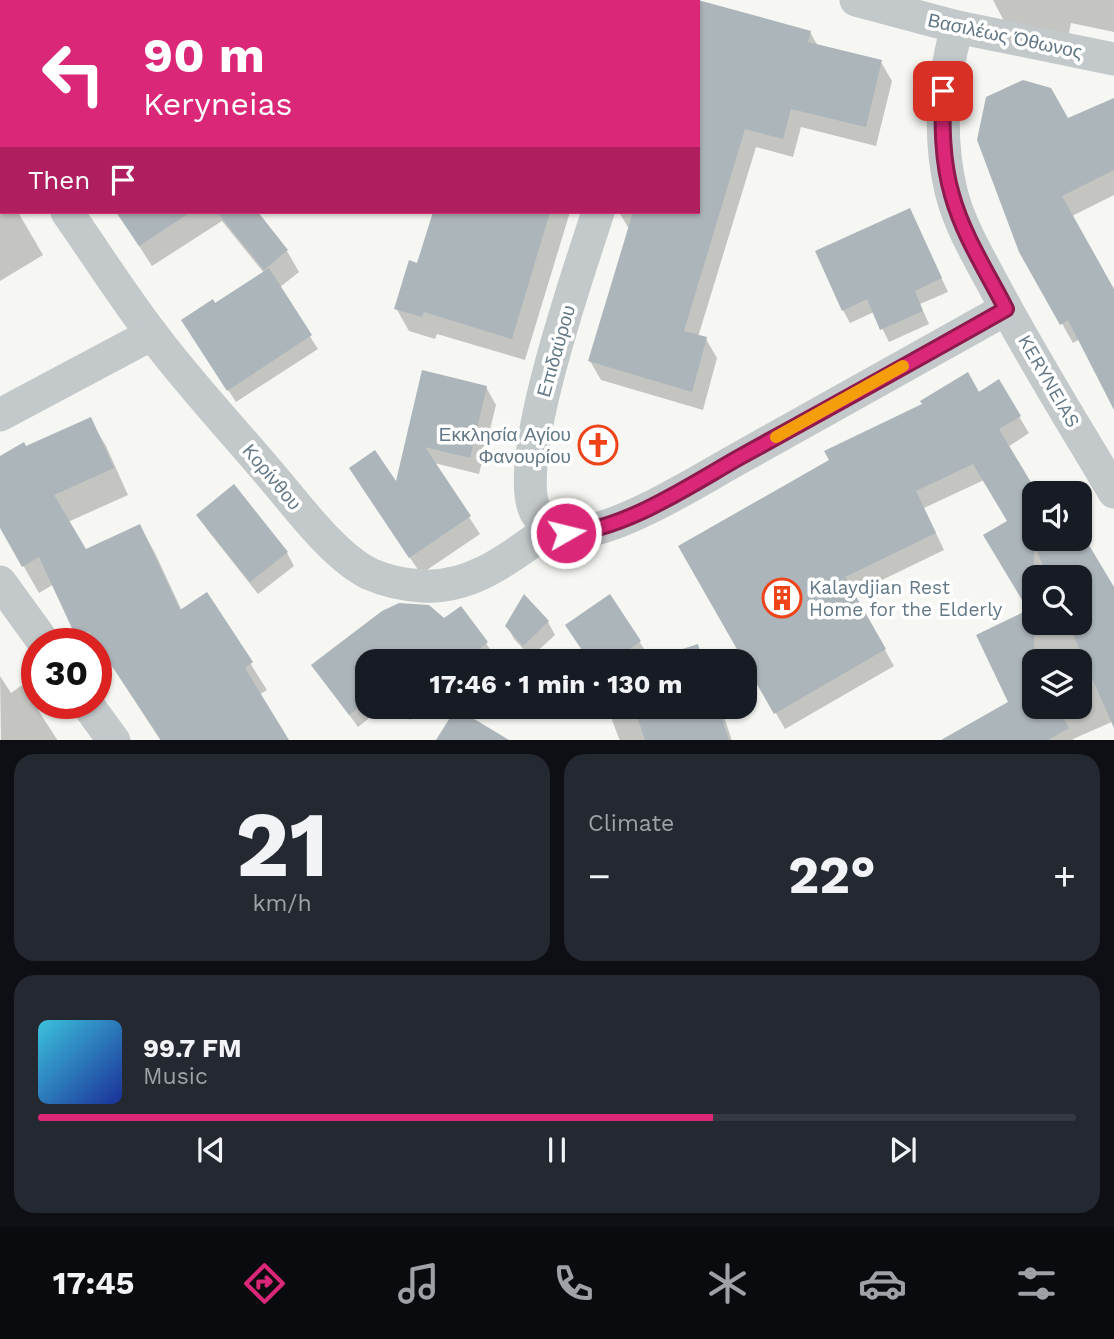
<!DOCTYPE html>
<meta charset="utf-8">
<style>
:root{--surface:#171b24;--page:#242831;--text:#f1f3f6;--muted:#9ea1a6;--line:#363941;--accent:#db2777}
body{margin:0;font-family:"Work Sans",sans-serif;background:var(--page);color:var(--text);height:100vh;display:flex;flex-direction:column;font-size:26px;white-space:nowrap}
*{box-sizing:border-box;margin:0}
p{font-size:23px;color:var(--muted)}
.icon{flex:none;width:38px;height:38px;fill:none;stroke:currentColor;stroke-width:2;stroke-linecap:round;stroke-linejoin:round}
.map{position:relative;height:740px;overflow:hidden}
.details{display:flex;flex-direction:column;gap:14px;padding:14px;background:#0d0f14;flex:1}
.details>*{flex:none}
.guide{position:absolute;left:0px;top:0px;width:700px;height:214px;box-shadow:0 2px 5px #0004;background:#db2777;color:#fff;overflow:hidden}
.tools{position:absolute;left:1022px;top:481px;display:grid;gap:14px}
.tools a{display:grid;place-items:center;width:70px;height:70px;border-radius:14px;background:var(--surface);box-shadow:0 2px 5px #0004;font-size:35px}
.speed{position:absolute;left:21px;top:628px;display:flex;gap:14px;font-size:35px;font-weight:700;text-align:center}
.speed>*{display:grid;place-content:center;width:91px;height:91px;border-radius:50%;background:var(--surface);box-shadow:0 2px 5px #0004;line-height:1}
.speed .limit{border:10px solid #d22;background:#fff;color:#111}
.pin{position:absolute;display:grid;place-items:center;width:60px;height:60px;color:#fff;margin:-30px;border-radius:14px;box-shadow:0 4px 10px #0006}
.me{position:absolute;width:77px;margin:-38px;rotate:82deg;stroke-linejoin:round;filter:drop-shadow(0 0 5px #0008)}
.turn{display:flex;align-items:center;gap:24px;height:147px;padding:0 28px;font-size:32px}
.turn .icon{width:91px;height:91px;stroke-width:2.5}
.turn b{display:block;font-size:49px;line-height:60px}
.then{display:flex;align-items:center;height:66px;padding:0 28px;background:#0003;gap:14px;font-size:26px}
.big{font-size:52px;font-weight:700;line-height:1.1}
.details .tile{flex:1;display:flex;flex-direction:column;justify-content:center;gap:10px;min-width:0;padding:0 24px;border-radius:21px;background:var(--page)}
.details .dial{align-items:center;gap:0}
.dial b{font-size:91px;line-height:1}
.song{display:flex;align-items:center;gap:21px}
.cover{width:84px;height:84px;border-radius:10px;background:linear-gradient(135deg,hsl(190 70% 55%),hsl(230 70% 35%))}
.played{height:7px;border-radius:4px;background:linear-gradient(90deg,var(--accent) 65%,var(--line) 65%)}
.keys{display:flex;justify-content:space-around;direction:ltr}
.heat{display:flex;justify-content:space-between;align-items:center;font-size:38px;direction:ltr}
.details .tiles{flex:1;display:grid;gap:14px;grid-template-columns:1fr 1fr}
.tile:last-child{grid-column:span 2}
.trip{position:absolute;left:355px;top:649px;width:402px;height:70px;border-radius:21px;background:var(--surface);box-shadow:0 2px 5px #0004;font-weight:700;line-height:70px;text-align:center}
.tab-bar{display:flex;height:112px;justify-content:space-around;align-items:center;background:#090b0e;color:var(--muted)}
.tab-bar .icon{width:49px;height:49px}
.tab-bar .current{color:var(--accent)}
.tab-bar b{font-size:32px;color:var(--text)}
.map>svg:first-child{display:block}
.shadow{fill:#0003;fill-rule:evenodd}
.building{fill:#acb5ba}
.lines{fill:none;stroke-linecap:round;stroke-linejoin:round}
.street{stroke:#c3c8cb;stroke-width:33}
.route-casing{stroke:#8e194d;stroke-width:18}
.route{stroke:#db2777;stroke-width:12}
.slow{stroke:#f59e0b;stroke-width:12}
.labels{text-anchor:middle;dominant-baseline:central;stroke-width:7;stroke-linejoin:round;paint-order:stroke}
.street-label{font-size:19px;fill:#637886;stroke:#fff}
.poi-label{font-size:19px;fill:#637886;stroke:#fff;text-anchor:end}
</style>
<div class="map">
<svg width="1114" height="741" viewBox="0 0 1114 741">
<rect width="100%" height="100%" fill="#f6f6f2"/>
<!-- shadow -->
<g class="shadow">
<polygon points="0,0 172,0 173,2 2,2 2,51"/>
<polygon points="286,0 462,0 461,2"/>
<polygon points="469,0 629,0 628,2"/>
<polygon points="993,0 1114,0 1114,32 1071,23 1068,37 1005,23"/>
<polygon points="698,5 810,32 818,46 881,62 892,81 876,146 801,127 793,157 756,147 698,337 706,339 717,358 703,410 601,380 590,361 629,229 619,212 698,212"/>
<polygon points="1114,100 1114,195 1072,216 1114,292 1114,406 1080,339 1073,343 1021,251 1067,120"/>
<polygon points="0,182 2,212 18,212 43,255 0,281"/>
<polygon points="910,210 948,292 920,304 929,324 889,342 874,312 850,323 843,310"/>
<polygon points="117,212 256,212 287,251 299,272 279,288 318,349 236,402 191,333 215,305 264,273 222,221 152,266"/>
<polygon points="435,212 570,212 525,360 437,334 435,339 409,331 396,308 419,265"/>
<polygon points="423,372 486,387 496,405 479,474 434,463 480,534 421,574 361,486 396,486"/>
<path d="M998,382l31,51 -21,14 26,47v45h46v-6l34,57v131l-41,18 1,2h-133l70,-38 19,-92 -21,-89 -25,-42 -60,28 20,42 -91,44 41,72 -109,63 -104,-182zM1034,578h46v45h-46zM1034,662h46v45h-46z"/>
<polygon points="90,419 106,446 128,495 68,522 85,551 140,526 155,553 182,611 207,595 267,690 259,695 287,741 161,741 106,657 96,661 96,644 83,644 54,584 39,593 0,525 0,458"/>
<polygon points="199,515 287,553 294,566 258,594 206,528"/>
<polygon points="524,597 548,622 555,635 531,657 514,639 507,626"/>
<polygon points="610,597 652,661 697,646 706,662 590,662"/>
<polygon points="444,621 486,643 494,656 487,662 368,662 368,707 383,707 358,727 314,666"/>
<polygon points="0,676 11,693 22,685 58,741 1,741"/>
<polygon points="401,707 427,707 410,720"/>
<polygon points="607,707 721,707 732,741 620,741"/>
<polygon points="457,710 499,736 501,741 438,741"/>
</g>
<!-- building -->
<g class="building">
<polygon points="698,0 811,31 808,42 882,60 866,127 791,109 783,139 745,129 684,331 707,337 692,392 588,361 633,212 698,212"/>
<polygon points="1023,80 1051,88 1068,118 1114,98 1114,170 1062,196 1114,289 1114,410 1068,320 1060,325 1019,252 977,140 986,97"/>
<polygon points="910,208 942,278 915,291 923,311 880,330 867,299 842,311 815,251"/>
<polygon points="116,212 191,212 139,246"/>
<polygon points="217,212 258,212 288,250 264,270"/>
<polygon points="433,212 550,212 512,339 424,312 422,317 394,309 409,260 417,263"/>
<polygon points="269,268 312,335 227,391 181,320 213,299 215,303"/>
<polygon points="422,370 487,386 470,458 425,447 471,516 409,558 349,468 375,450 396,481"/>
<polygon points="968,372 979,392 999,379 1021,416 999,429 1038,494 1034,494 1034,539 1080,539 1080,530 1114,587 1114,728 1068,623 1080,623 1080,578 1049,578 1034,545 1034,707 1057,707 1069,728 1048,740 941,740 1008,702 976,635 1028,610 983,535 1007,521 973,464 916,491 936,533 845,577 886,649 774,714 678,546 829,460 824,451 922,404 920,401"/>
<polygon points="91,417 114,468 54,495 86,549 140,524 180,610 207,592 253,662 245,668 289,740 161,740 89,631 76,637 39,557 22,567 0,528 0,456 24,442 26,446"/>
<polygon points="234,484 288,552 250,582 196,515"/>
<polygon points="524,594 549,621 523,646 505,626"/>
<polygon points="610,594 641,641 611,662 590,662 565,625"/>
<polygon points="399,603 429,605 444,618 461,606 488,642 463,662 368,662 368,701 349,715 311,665 382,611"/>
<polygon points="698,644 703,662 666,662 664,655"/>
<polygon points="634,707 718,707 729,740 645,740"/>
<polygon points="456,708 509,740 436,740"/>
</g>
<g class="lines">
<!-- street -->
<g class="street">
<polyline points="856,0 957,27 1114,59"/>
<polyline points="664,2 664,0"/>
<path d="M957,27c-15,55 -19,109 -6,164 8,33 26,63 42,93 37,70 80,139 121,208"/>
<polyline points="0,116 2,118"/>
<path d="M67,212c28,40 55,83 85,122 36,48 78,93 117,139 26,30 65,84 101,101 16,7 35,11 52,12 51,3 90,-30 128,-57"/>
<path d="M598,212c-18,57 -88,253 -62,301 10,17 27,22 45,19 43,-5 114,-49 153,-71 91,-51 182,-101 272,-152"/>
<polyline points="0,415 152,334"/>
<polyline points="0,582 45,644"/>
<polyline points="87,704 114,741"/>
</g>
</g>
<g class="lines">
<defs>
<path id="route" d="M566,533c57,-2 124,-48 174,-76 89,-49 178,-98 266,-148 -19,-37 -43,-74 -54,-114 -10,-34 -10,-70 -9,-104"/>
</defs>
<!-- route casing -->
<use href="#route" class="route-casing"/>
<!-- route -->
<use href="#route" class="route"/>
<!-- slow -->
<polyline class="slow" points="776,437 903,366"/>
</g>
<!-- icons -->
<defs>
<symbol id="church-ring" viewBox="-11 -11 22 22"><circle r="9.5" fill="#fff" stroke="#ef441a" stroke-width="1.5"/><path d="M-1.2-6h2.4v3.5h3.3v2.4h-3.3V6h-2.4V-.1h-3.3v-2.4h3.3Z" fill="#ef441a"/></symbol>
<symbol id="building-ring" viewBox="-11 -11 22 22"><circle r="9.5" fill="#fff" stroke="#ef441a" stroke-width="1.5"/><path d="M-4-6H4V6H1V3H-1V6H-4ZM-2.5-4.3h1.7v1.8h-1.7ZM.8-4.3h1.7v1.8H.8ZM-2.5-1h1.7V.8h-1.7ZM.8-1h1.7V.8H.8Z" fill="#ef441a"/></symbol>
</defs>
<g fill-rule="evenodd">
<use href="#church-ring" x="576" y="423" width="44" height="44"/>
<use href="#building-ring" x="760" y="576" width="44" height="44"/>
</g>
<g class="labels">
<!-- street labels -->
<g class="street-label">
<text transform="translate(1005 36) rotate(12)">Βασιλέως Όθωνος</text>
<text transform="translate(556 351) rotate(-74)">Επιδαύρου</text>
<text transform="translate(1049 381) rotate(60)">KERYNEIAS</text>
<text transform="translate(272 477) rotate(50)">Κορίνθου</text>
</g>
<!-- poi labels -->
<g class="poi-label">
<text x="571" y="434">Εκκλησία Αγίου<tspan x="571" dy="22">Φανουρίου</tspan></text>
<text x="809" y="587" text-anchor="start">Kalaydjian Rest<tspan x="809" dy="22">Home for the Elderly</tspan></text>
</g>
</g>
</svg>
<div class="tools">
<a><svg class="icon" aria-label="sound" viewBox="0 0 24 24"><path d="M4 9h4l5-4v14l-5-4H4zM17 9q2 3 0 6"/></svg></a>
<a><svg class="icon" aria-label="search" viewBox="0 0 24 24"><circle cx="10" cy="10" r="6"/><path d="M15 15l6 6"/></svg></a>
<a><svg class="icon" aria-label="layers" viewBox="0 0 24 24"><path d="M12 4l9 5-9 5-9-5zM3 14l9 5 9-5"/></svg></a>
</div>
<div class="speed"><div class="limit">30</div></div>
<div class="pin" style="left:943px;top:91px;background:#d93025"><svg class="icon" aria-label="arrive" viewBox="0 0 24 24"><path d="M6 21V4h12l-3 4 3 4H6"/></svg></div>
<svg class="me" style="left:566px;top:533px" viewBox="-20 -20 40 40"><circle r="17" fill="#db2777" stroke="#fff" stroke-width="3"/><path d="M0-11L8 9 0 5-8 9z" fill="#fff"/></svg>
<div class="trip">17:46 · 1 min · 130 m</div>
<div class="guide">
<div class="turn"><svg class="icon" aria-label="left" viewBox="0 0 24 24"><path d="M17 20v-9H6M10 6l-5 5 5 5"/></svg><div><b>90 m</b>Keryneias</div></div>
<div class="then">Then<svg class="icon" aria-label="arrive" viewBox="0 0 24 24"><path d="M6 21V4h12l-3 4 3 4H6"/></svg></div>
</div>
</div>
<section class="details">
<div class="tiles">
<div class="tile dial"><b>21</b><p>km/h</p></div>
<div class="tile"><p>Climate</p>
<div class="heat"><a>−</a><b class="big">22°</b><a>+</a></div>
</div>
<div class="tile">
<div class="song"><i class="cover"></i><div><b>99.7 FM</b><p>Music</p></div></div>
<div class="played"></div>
<div class="keys"><svg class="icon" aria-label="previous" viewBox="0 0 24 24"><path d="M18 5L8 12l10 7zM5 5v14"/></svg><svg class="icon" aria-label="pause" viewBox="0 0 24 24"><path d="M8 5v14M16 5v14"/></svg><svg class="icon" aria-label="next" viewBox="0 0 24 24"><path d="M6 5l10 7-10 7zM19 5v14"/></svg></div>
</div>
</div>
</section>
<nav class="tab-bar">
<b>17:45</b>
<svg class="icon current" aria-label="directions" viewBox="0 0 24 24"><path d="M12 3l9 9-9 9-9-9zM9 14v-3h6M13 9l2 2-2 2"/></svg>
<svg class="icon" aria-label="music" viewBox="0 0 24 24"><path d="M9 18V5l10-2v13"/><circle cx="6" cy="18" r="3"/><circle cx="16" cy="16" r="3"/></svg>
<svg class="icon" aria-label="phone" viewBox="0 0 24 24"><path d="M5 4h4l2 5-3 2q2 4 5 5l2-3 5 2v4C11 20 4 13 5 4z"/></svg>
<svg class="icon" aria-label="climate" viewBox="0 0 24 24"><path d="M12 3v18M4 7l16 10M4 17L20 7"/></svg>
<svg class="icon" aria-label="car" viewBox="0 0 24 24"><path d="M5 17H2v-5l4-1 3-4h7l3 4 3 1v5h-3M9 17h6M6 11h13"/><circle cx="7" cy="17" r="2"/><circle cx="17" cy="17" r="2"/></svg>
<svg class="icon" aria-label="filters" viewBox="0 0 24 24"><path d="M4 7h16M4 17h16"/><circle cx="9" cy="7" r="2"/><circle cx="15" cy="17" r="2"/></svg>
</nav>
